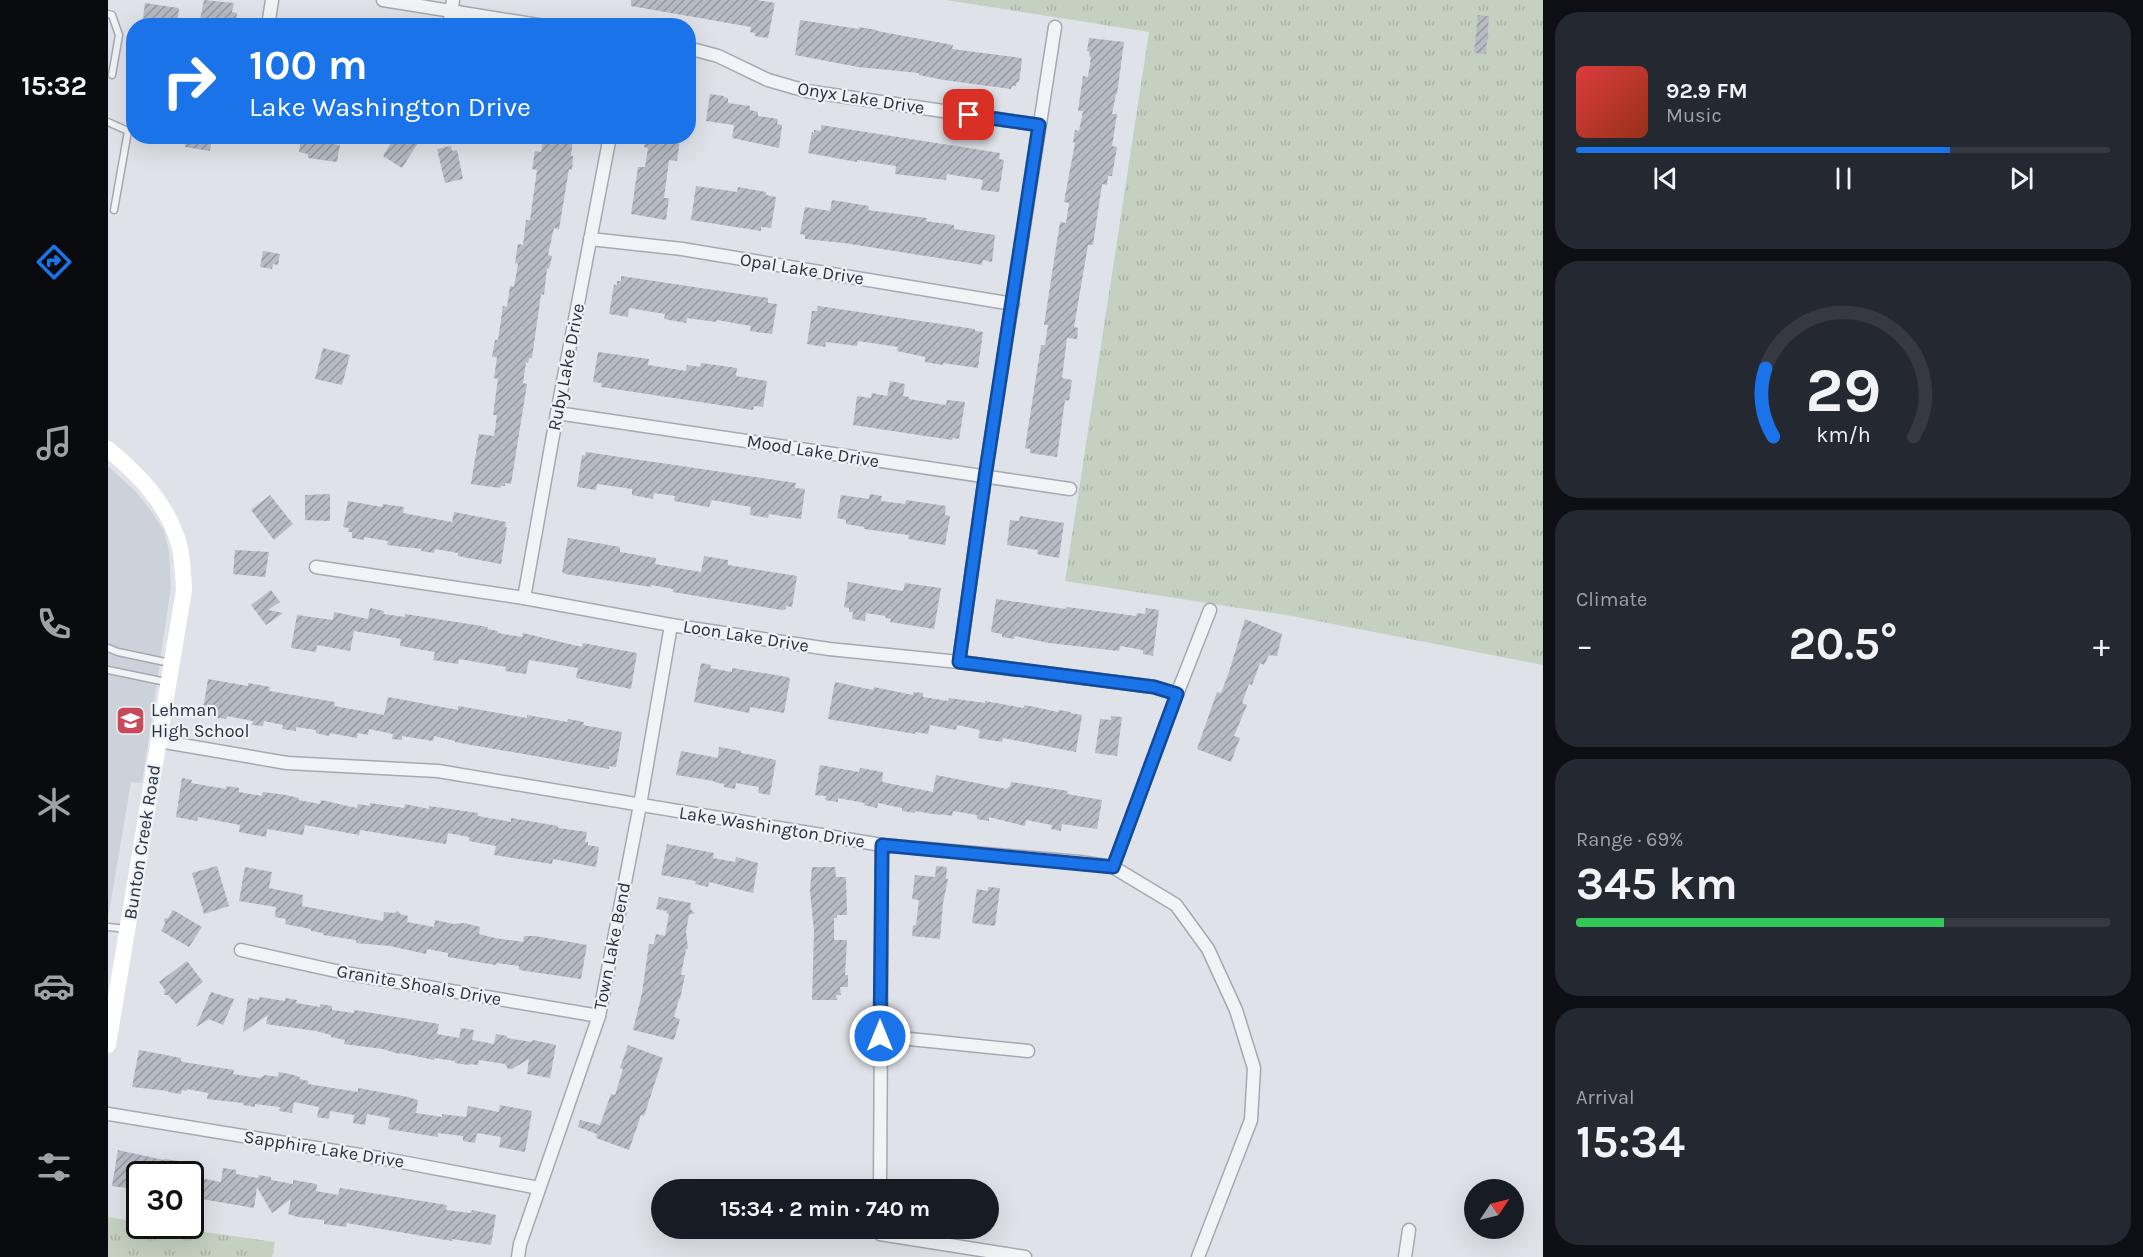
<!DOCTYPE html>
<meta charset="utf-8">
<style>
:root{--surface:#171b24;--page:#242831;--text:#f1f3f6;--muted:#9ea1a6;--line:#363941;--accent:#1a73e8}
body{margin:0;font-family:Karla,sans-serif;background:var(--page);color:var(--text);height:100vh;display:flex;flex-direction:column;font-size:22px;white-space:nowrap}
*{box-sizing:border-box;margin:0}
p{font-size:20px;color:var(--muted)}
.icon{flex:none;width:33px;height:33px;fill:none;stroke:currentColor;stroke-width:2;stroke-linecap:round;stroke-linejoin:round}
.map{position:relative;flex:1;overflow:hidden}
.sheet{display:flex;flex-direction:column;gap:12px;padding:12px;background:#0d0f14;width:600px}
.sheet>*{flex:none}
.guide{position:absolute;left:18px;top:18px;width:570px;height:126px;border-radius:24px;box-shadow:0 6px 24px #0002;background:#1a73e8;color:#fff;overflow:hidden}
.needle{width:39px;rotate:55deg}
.buttons{position:absolute;left:1356px;top:1179px;display:grid;gap:12px}
.buttons a{display:grid;place-items:center;width:60px;height:60px;border-radius:50%;background:var(--surface);box-shadow:0 6px 24px #0002;font-size:30px}
.speed{position:absolute;left:18px;top:1161px;display:flex;gap:12px;font-size:30px;font-weight:700;text-align:center}
.speed>*{display:grid;place-content:center;width:78px;height:78px;border-radius:50%;background:var(--surface);box-shadow:0 6px 24px #0002;line-height:1}
.speed .limit{border:3px solid #111;border-radius:9px;background:#fff;color:#111}
.pin{position:absolute;display:grid;place-items:center;width:51px;height:51px;color:#fff;margin:-26px;border-radius:12px;box-shadow:0 3px 9px #0006}
.me{position:absolute;width:66px;margin:-33px;rotate:0deg;stroke-linejoin:round;filter:drop-shadow(0 0 4px #0008)}
.turn{display:flex;align-items:center;gap:21px;height:126px;padding:0 24px;font-size:27px}
.turn .icon{width:78px;height:78px;stroke-width:2.5}
.turn b{display:block;font-size:42px;line-height:51px}
.big{font-size:45px;font-weight:700;line-height:1.1}
.sheet .widget{flex:1;display:flex;flex-direction:column;justify-content:center;gap:9px;min-width:0;padding:0 21px;border-radius:24px;background:var(--page)}
.sheet .dial{align-items:center;gap:0}
.dial svg{height:156px;overflow:visible;fill:none;stroke:var(--line);stroke-width:7;stroke-linecap:round;text-anchor:middle}
.dial text{fill:var(--text);stroke:none}
.song{display:flex;align-items:center;gap:18px}
.cover{width:72px;height:72px;border-radius:9px;background:linear-gradient(135deg,hsl(0 70% 55%),hsl(10 70% 35%))}
.played{height:6px;border-radius:3px;background:linear-gradient(90deg,var(--accent) 70%,var(--line) 70%)}
.keys{display:flex;justify-content:space-around;direction:ltr}
.heat{display:flex;justify-content:space-between;align-items:center;font-size:33px;direction:ltr}
.charge{height:9px;border-radius:4px;background:linear-gradient(90deg,#34c759 69%,var(--line) 0)}
.trip{position:absolute;left:543px;top:1179px;width:348px;height:60px;border-radius:30px;background:var(--surface);box-shadow:0 6px 24px #0002;font-weight:700;line-height:60px;text-align:center}
main{display:flex;flex:1;min-height:0}
.dock{display:flex;flex-direction:column;width:108px;justify-content:space-around;align-items:center;background:#090b0e;color:var(--muted)}
.dock .icon{width:42px;height:42px}
.dock .active{color:var(--accent)}
.dock b{font-size:27px;color:var(--text)}
.map>svg:first-child{display:block}
.built{fill:#cdd1d9}
.grass{fill:url(#grass-tufts)}
.building{fill:url(#building-hatch)}
.lines{fill:none;stroke-linecap:round;stroke-linejoin:round}
.lane-casing{stroke:#a5a9b2;stroke-width:9}
.street-casing{stroke:#a5a9b2;stroke-width:15}
.lane{stroke:#f1f3f6;stroke-width:6}
.street{stroke:#f1f3f6;stroke-width:12}
.secondary{stroke:#fff;stroke-width:16}
.route-casing{stroke:#114b97;stroke-width:15}
.route{stroke:#1a73e8;stroke-width:10}
.labels{text-anchor:middle;dominant-baseline:central;stroke-width:4.5;stroke-linejoin:round;paint-order:stroke}
.street-label{font-size:18px;fill:#29303e;stroke:#eef1f5}
.poi-label{font-size:18px;fill:#29303e;stroke:#eef1f5;text-anchor:start}
</style>
<main>
<nav class="dock">
<b>15:32</b>
<svg class="icon active" aria-label="directions" viewBox="0 0 24 24"><path d="M12 3l9 9-9 9-9-9zM9 14v-3h6M13 9l2 2-2 2"/></svg>
<svg class="icon" aria-label="music" viewBox="0 0 24 24"><path d="M9 18V5l10-2v13"/><circle cx="6" cy="18" r="3"/><circle cx="16" cy="16" r="3"/></svg>
<svg class="icon" aria-label="phone" viewBox="0 0 24 24"><path d="M5 4h4l2 5-3 2q2 4 5 5l2-3 5 2v4C11 20 4 13 5 4z"/></svg>
<svg class="icon" aria-label="climate" viewBox="0 0 24 24"><path d="M12 3v18M4 7l16 10M4 17L20 7"/></svg>
<svg class="icon" aria-label="car" viewBox="0 0 24 24"><path d="M5 17H2v-5l4-1 3-4h7l3 4 3 1v5h-3M9 17h6M6 11h13"/><circle cx="7" cy="17" r="2"/><circle cx="17" cy="17" r="2"/></svg>
<svg class="icon" aria-label="filters" viewBox="0 0 24 24"><path d="M4 7h16M4 17h16"/><circle cx="9" cy="7" r="2"/><circle cx="15" cy="17" r="2"/></svg>
</nav>
<div class="map">
<svg width="1435" height="1257" viewBox="0 0 1435 1257">
<defs>
<pattern id="grass-tufts" width="24" height="20" patternUnits="userSpaceOnUse" patternTransform="scale(1.5)"><rect width="24" height="20" fill="#c4d1c0"/><path d="M3 7l-1-3M5 7V3M7 7l1-3M15 17l-1-3M17 17v-4M19 17l1-3" fill="none" stroke="#a8b4a6"/></pattern>
<pattern id="building-hatch" width="6" height="6" patternUnits="userSpaceOnUse" patternTransform="scale(1.5)"><rect width="6" height="6" fill="#b6bbc4"/><path d="M-1 1l2-2M0 6l6-6M5 7l2-2" fill="none" stroke="#9498a1"/></pattern>
</defs>
<rect width="100%" height="100%" fill="#dfe2e8"/>
<!-- built -->
<polygon class="built" points="0,466 28,492 43,511 56,531 61,551 63,587 34,783 23,782 0,918"/>
<!-- grass -->
<g class="grass">
<polygon points="838,0 1435,0 1435,665 1184,616 957,581 1041,32"/>
<polygon points="0,1217 31,1222 32,1226 55,1226 167,1242 164,1257 0,1257"/>
</g>
<!-- building -->
<g class="building">
<polygon points="96,0 126,3 124,12 129,13 127,26 92,20"/>
<polygon points="523,0 649,0 667,3 660,38 647,36 647,33 642,32 643,27 523,6"/>
<polygon points="37,3 71,8 69,26 34,26"/>
<polygon points="1370,15 1381,16 1378,54 1366,53"/>
<polygon points="692,20 751,29 751,27 769,30 769,31 845,45 844,49 913,58 914,60 911,82 909,82 908,86 904,86 903,89 836,80 811,75 811,73 750,67 687,55"/>
<polygon points="981,38 1016,42 1009,94 1008,94 1004,114 1009,114 1004,146 1009,147 1004,176 1000,176 999,185 994,184 985,245 980,245 966,327 970,328 969,339 959,338 954,378 964,380 961,401 957,400 949,457 922,453 922,449 917,448 933,345 937,345 940,325 936,325 952,222 958,223 961,203 956,202 967,143 965,142 967,130 971,131 975,111 970,111 975,76 980,77 983,57 981,56 982,52 979,51"/>
<polygon points="602,94 616,96 616,97 620,98 620,103 642,106 642,110 650,112 650,116 670,119 669,124 674,125 671,148 624,138 626,125 598,121"/>
<polygon points="713,125 892,153 891,159 896,160 891,192 873,190 875,180 839,174 838,180 787,174 788,166 749,160 749,162 700,153 704,132 706,133 706,130 713,131"/>
<polygon points="78,136 104,138 102,151 77,147"/>
<polygon points="287,136 300,136 310,143 294,168 275,156"/>
<polygon points="436,136 465,136 463,156 465,156 464,170 461,169 451,229 446,228 445,232 440,255 444,256 441,269 439,268 436,295 433,294 424,358 421,358 420,363 418,362 415,383 419,384 403,484 397,483 397,486 393,486 392,488 363,484 371,434 386,436 389,415 385,415 390,379 386,378 389,357 384,357 387,340 390,340 395,306 399,307 402,286 406,287 410,264 407,263 410,244 415,245 418,220 422,220 429,170 424,169 427,151 433,152"/>
<polygon points="538,136 572,139 569,161 561,160 556,198 561,198 558,220 523,214 530,167 537,167 540,148 536,147"/>
<polygon points="193,138 232,145 229,162 200,158 200,154 191,152"/>
<polygon points="343,146 344,151 349,150 355,179 337,183 329,149"/>
<polygon points="588,186 629,192 630,187 658,192 658,195 668,197 663,228 653,227 653,231 583,220"/>
<polygon points="724,200 761,206 760,210 819,218 818,221 846,225 846,229 887,235 884,262 875,260 874,265 736,243 697,239 697,235 692,234 697,207 722,211"/>
<polygon points="155,251 172,254 170,265 165,264 164,269 152,267"/>
<polygon points="513,276 660,298 660,303 669,304 664,334 642,331 643,326 609,320 608,322 579,318 578,323 556,319 557,314 521,308 520,317 501,314 506,285 509,285 509,281 513,281"/>
<polygon points="710,306 867,329 867,331 875,332 870,368 835,363 835,365 817,362 817,357 789,351 790,347 750,341 749,346 718,342 717,347 699,344 704,311 709,311"/>
<polygon points="215,348 242,355 234,385 207,379"/>
<polygon points="490,352 541,359 540,365 578,371 579,365 592,367 593,363 629,368 628,376 659,381 655,407 646,406 645,410 493,387 494,383 485,382"/>
<polygon points="782,381 797,384 795,396 801,397 801,399 838,405 839,400 857,402 851,439 845,438 844,440 745,425 749,396 763,398 764,393 779,396"/>
<polygon points="478,452 688,483 687,488 697,489 693,519 661,514 660,518 642,515 643,507 604,500 601,507 566,501 567,496 546,493 545,499 524,495 524,489 489,484 488,490 469,487 474,455 477,456"/>
<polygon points="222,494 222,521 197,520 197,495"/>
<polygon points="762,494 774,496 773,501 797,504 798,500 838,506 837,515 842,516 837,545 800,539 801,535 756,529 756,527 738,524 738,520 729,518 733,495 761,499"/>
<polygon points="162,495 185,524 166,540 143,510"/>
<polygon points="240,501 274,507 275,504 296,507 295,513 344,522 346,512 398,522 397,527 399,527 393,564 350,556 350,553 327,549 326,553 313,551 314,549 279,545 280,541 256,537 256,540 244,538 244,532 240,532 241,528 235,527"/>
<polygon points="912,516 956,523 951,558 929,554 930,550 899,545 902,520 911,521"/>
<polygon points="460,538 512,547 512,552 548,558 547,564 593,572 596,556 620,560 620,565 689,576 684,607 678,606 678,609 674,610 565,592 565,589 543,585 543,587 457,574 454,572"/>
<polygon points="127,550 161,552 157,577 125,574"/>
<polygon points="740,582 795,591 797,583 833,588 826,629 782,622 783,619 777,618 778,616 758,613 757,621 744,619 745,612 741,612 741,608 736,607"/>
<polygon points="163,590 172,602 160,610 175,613 158,625 143,605"/>
<polygon points="888,599 958,609 959,607 1028,616 1029,613 1037,614 1038,608 1051,610 1045,656 1035,654 1035,650 1012,646 1011,651 941,643 907,636 906,639 894,637 894,634 883,632"/>
<polygon points="262,608 276,611 275,614 297,617 297,614 380,627 379,629 390,631 390,633 414,637 415,633 474,647 475,643 529,653 523,689 468,678 470,668 421,660 418,674 397,671 398,667 351,659 350,664 325,660 327,652 292,646 293,639 246,631 242,651 209,645 208,652 183,648 189,615 225,620 226,612 260,619"/>
<polygon points="1137,619 1174,634 1169,656 1161,655 1156,665 1152,663 1144,685 1141,684 1134,703 1139,705 1126,736 1132,738 1123,762 1089,749 1109,692 1113,693 1121,672"/>
<polygon points="593,663 603,665 602,668 624,672 624,668 680,677 682,679 676,713 642,707 641,713 586,702"/>
<polygon points="100,679 140,686 140,683 162,687 161,691 227,702 226,706 276,715 280,697 350,710 350,706 419,718 419,715 459,722 460,719 476,722 475,725 514,732 508,767 501,766 501,769 347,742 347,741 326,736 325,741 294,736 294,740 284,739 285,734 261,729 260,735 250,733 249,738 222,733 221,736 208,733 208,730 188,727 188,731 174,729 175,725 156,721 155,726 144,725 145,721 119,716 118,719 94,716"/>
<polygon points="727,682 765,690 766,687 805,695 805,692 815,693 815,697 840,701 841,698 877,703 877,701 915,708 917,705 950,712 951,710 963,712 962,713 974,715 968,752 895,738 894,742 870,738 872,730 849,725 848,730 822,725 820,734 807,732 807,734 720,719"/>
<polygon points="1003,716 1014,717 1009,756 987,753 992,719 1003,720"/>
<polygon points="611,747 633,751 633,753 668,760 662,795 650,793 651,787 628,783 627,789 616,787 616,784 606,782 606,781 568,775 573,751 610,758"/>
<polygon points="712,765 751,772 752,768 775,772 774,782 825,792 828,775 899,789 900,787 902,787 903,782 960,791 959,794 994,800 989,829 954,824 953,831 943,829 944,825 918,820 917,826 881,817 881,821 869,819 869,815 845,811 844,816 833,814 832,815 807,811 807,813 794,811 794,808 770,803 769,808 756,805 757,803 730,798 730,802 717,800 718,796 707,795"/>
<polygon points="74,778 84,780 83,783 118,789 118,786 131,788 131,792 154,796 155,792 178,795 191,798 190,800 212,804 213,800 249,808 250,804 262,806 262,803 296,808 297,804 321,809 321,806 370,813 370,816 403,822 403,818 450,826 450,828 479,832 477,842 480,842 480,845 491,847 488,867 445,859 444,864 386,855 388,846 361,841 361,837 340,833 338,844 252,830 251,835 197,825 195,835 159,829 158,837 131,832 132,825 90,817 89,821 68,817"/>
<polygon points="559,844 606,853 605,858 627,862 628,857 650,863 645,893 601,882 600,887 587,884 588,881 553,875"/>
<polygon points="109,866 121,906 96,914 84,873"/>
<polygon points="828,866 839,867 838,879 840,879 835,903 832,939 804,936 805,925 808,925 811,900 804,899 807,875 827,877"/>
<polygon points="137,867 164,872 161,888 195,895 194,906 275,921 276,912 286,913 290,911 292,914 300,916 299,922 326,927 327,920 345,924 356,923 372,927 371,934 387,938 415,942 416,936 427,936 479,945 473,979 411,970 411,966 389,963 388,965 340,957 340,953 319,949 318,954 282,946 248,943 248,940 215,935 215,933 203,931 203,929 177,924 178,919 167,917 168,907 131,901"/>
<polygon points="704,867 727,867 728,877 738,877 739,915 729,915 729,918 726,918 726,940 739,940 737,975 740,975 740,987 732,987 733,995 728,995 729,1000 704,1000 706,931 702,891"/>
<polygon points="880,887 892,888 887,926 864,923 869,889 880,891"/>
<polygon points="551,897 583,903 582,909 587,913 581,915 578,931 580,949 578,949 573,975 577,975 572,999 571,999 566,1017 572,1019 566,1040 525,1030 534,993 541,944 546,944 548,934 557,936 561,914 558,913 559,911 548,909"/>
<polygon points="65,910 94,927 81,947 53,931 57,924 56,919 60,918"/>
<polygon points="79,961 95,982 68,1004 60,995 56,995 57,990 51,982"/>
<polygon points="103,992 126,999 115,1025 101,1019 88,1027"/>
<polygon points="151,997 177,1001 177,998 189,1000 188,1003 212,1007 212,1004 224,1006 224,1010 246,1013 246,1010 331,1024 329,1034 351,1038 353,1028 366,1030 364,1040 386,1044 388,1034 399,1036 399,1038 424,1042 425,1040 448,1045 442,1078 419,1074 421,1059 404,1069 400,1069 397,1064 371,1060 370,1065 362,1064 361,1065 347,1063 347,1061 326,1058 326,1060 293,1053 291,1054 275,1049 236,1044 237,1040 223,1037 223,1035 208,1031 158,1024 160,1015 135,1032 140,998 151,1000"/>
<polygon points="520,1045 555,1058 536,1116 533,1115 521,1150 488,1138 489,1134 470,1127 472,1120 492,1125 503,1094 507,1095 515,1069 512,1068"/>
<polygon points="31,1050 73,1058 73,1061 75,1062 126,1070 125,1074 152,1078 157,1075 170,1077 171,1072 186,1075 192,1077 191,1079 200,1081 200,1084 250,1092 250,1088 300,1097 310,1100 308,1113 334,1117 334,1114 358,1117 360,1106 391,1112 392,1105 424,1111 417,1152 391,1147 393,1137 369,1133 367,1143 355,1141 355,1136 330,1133 330,1137 280,1129 282,1118 259,1114 257,1125 245,1123 246,1115 222,1111 221,1119 209,1117 211,1107 186,1102 184,1113 171,1111 172,1107 147,1104 147,1107 135,1105 135,1103 99,1099 100,1093 79,1089 79,1091 74,1090 73,1094 60,1092 61,1091 24,1087"/>
<polygon points="10,1150 56,1160 57,1159 91,1164 89,1174 28,1174 26,1189 4,1186"/>
<polygon points="115,1168 128,1170 128,1174 150,1178 151,1175 163,1177 163,1180 185,1184 185,1180 209,1184 208,1191 230,1195 232,1188 339,1205 338,1210 363,1213 364,1210 388,1215 383,1245 344,1239 344,1241 326,1238 239,1223 238,1227 216,1224 216,1220 190,1217 180,1214 183,1199 164,1213 149,1187 146,1208 82,1197 82,1176 113,1182"/>
</g>
<g class="lines">
<defs>
<g id="lane">
<polyline points="0,14 4,15 11,35 4,75"/>
<polyline points="0,122 20,131 6,210"/>
<polyline points="0,648 10,652 62,663"/>
<polyline points="0,670 58,682"/>
<polyline points="0,927 19,929"/>
</g>
<g id="street">
<polyline points="275,0 436,26"/>
<polyline points="160,26 164,0"/>
<polyline points="341,26 345,0"/>
<polyline points="580,48 610,56 660,80 698,91 931,125"/>
<polyline points="482,239 574,249 905,304"/>
<polyline points="449,413 962,489"/>
<polyline points="208,567 416,598 563,625 721,649 851,662 1046,687 1069,694"/>
<polyline points="416,598 449,413 502,136"/>
<polyline points="851,662 877,477 947,27"/>
<polyline points="51,741 179,763 330,771 774,845 972,862 1005,867 1068,905 1100,949 1128,1010 1146,1068 1143,1120 1090,1257"/>
<polyline points="1005,867 1069,694 1102,610"/>
<polyline points="133,950 237,973 491,1016"/>
<polyline points="772,1036 920,1051"/>
<polyline points="0,1114 283,1160 431,1188"/>
<polyline points="772,1190 774,845"/>
<polyline points="772,1228 772,1234 917,1257"/>
<polyline points="410,1257 412,1244 491,1016 532,805 563,625"/>
<polyline points="1297,1257 1301,1230"/>
</g>
</defs>
<!-- lane casing -->
<use href="#lane" class="lane-casing"/>
<!-- street casing -->
<use href="#street" class="street-casing"/>
<!-- lane -->
<use href="#lane" class="lane"/>
<!-- street -->
<use href="#street" class="street"/>
<!-- secondary -->
<path class="secondary" d="M0,449c31,26 59,54 71,95 4,14 4,31 5,46l-76,455"/>
</g>
<g class="lines">
<defs>
<polyline id="route" points="772,1036 774,845 1005,867 1069,694 1046,687 851,662 877,477 931,125 861,115"/>
</defs>
<!-- route casing -->
<use href="#route" class="route-casing"/>
<!-- route -->
<use href="#route" class="route"/>
</g>
<!-- icons -->
<defs>
<symbol id="school-square" viewBox="-11 -11 22 22"><rect x="-9" y="-9" width="18" height="18" rx="4" fill="#c7495a" stroke="#eef1f5"/><path d="M0-5L7-2L0 1L-7-2ZM-4 1L0 2.5L4 1V4Q0 6-4 4Z" fill="#fff"/></symbol>
</defs>
<g fill-rule="evenodd">
<use href="#school-square" x="6" y="704" width="33" height="33"/>
</g>
<g class="labels">
<!-- street labels -->
<g class="street-label">
<text transform="translate(753 98) rotate(9)">Onyx Lake Drive</text>
<text transform="translate(694 269) rotate(9)">Opal Lake Drive</text>
<text transform="translate(458 367) rotate(-79)">Ruby Lake Drive</text>
<text transform="translate(705 451) rotate(9)">Mood Lake Drive</text>
<text transform="translate(638 636) rotate(9)">Loon Lake Drive</text>
<text transform="translate(664 827) rotate(9)">Lake Washington Drive</text>
<text transform="translate(34 842) rotate(-81)">Bunton Creek Road</text>
<text transform="translate(504 946) rotate(-79)">Town Lake Bend</text>
<text transform="translate(311 985) rotate(10)">Granite Shoals Drive</text>
<text transform="translate(216 1149) rotate(9)">Sapphire Lake Drive</text>
</g>
<!-- poi labels -->
<g class="poi-label">
<text x="43" y="710">Lehman<tspan x="43" dy="21">High School</tspan></text>
</g>
</g>
</svg>
<div class="buttons">
<a><svg class="needle" viewBox="-14 -14 28 28"><path d="M0-13l5 13h-10z" fill="#e53935"/><path d="M0 13l5-13h-10z" fill="#9ea1a6"/></svg></a>
</div>
<div class="speed"><div class="limit">30</div></div>
<div class="pin" style="left:861px;top:115px;background:#d93025"><svg class="icon" aria-label="arrive" viewBox="0 0 24 24"><path d="M6 21V4h12l-3 4 3 4H6"/></svg></div>
<svg class="me" style="left:772px;top:1036px" viewBox="-20 -20 40 40"><circle r="17" fill="#1a73e8" stroke="#fff" stroke-width="3"/><path d="M0-11L8 9 0 5-8 9z" fill="#fff"/></svg>
<div class="trip">15:34 · 2 min · 740 m</div>
<div class="guide">
<div class="turn"><svg class="icon" aria-label="right" viewBox="0 0 24 24"><path d="M7 20v-9h11M14 6l5 5-5 5"/></svg><div><b>100 m</b>Lake Washington Drive</div></div>
</div>
</div>
<section class="sheet">
<div class="widget">
<div class="song"><i class="cover"></i><div><b>92.9 FM</b><p>Music</p></div></div>
<div class="played"></div>
<div class="keys"><svg class="icon" aria-label="previous" viewBox="0 0 24 24"><path d="M18 5L8 12l10 7zM5 5v14"/></svg><svg class="icon" aria-label="pause" viewBox="0 0 24 24"><path d="M8 5v14M16 5v14"/></svg><svg class="icon" aria-label="next" viewBox="0 0 24 24"><path d="M6 5l10 7-10 7zM19 5v14"/></svg></div>
</div>
<div class="widget dial"><svg viewBox="0 0 100 80">
<path d="M14 69A42 42 0 1 1 86 69"/>
<path d="M14 69A42 42 0 0 1 10 34" stroke="#1a73e8"/>
<text x="50" y="56" font-size="32" font-weight="700">29</text>
<text x="50" y="72" font-size="11">km/h</text>
</svg></div>
<div class="widget"><p>Climate</p>
<div class="heat"><a>−</a><b class="big">20.5°</b><a>+</a></div>
</div>
<div class="widget"><p>Range · 69%</p><b class="big">345 km</b><div class="charge"></div></div>
<div class="widget"><p>Arrival</p><b class="big">15:34</b></div>
</section>
</main>
